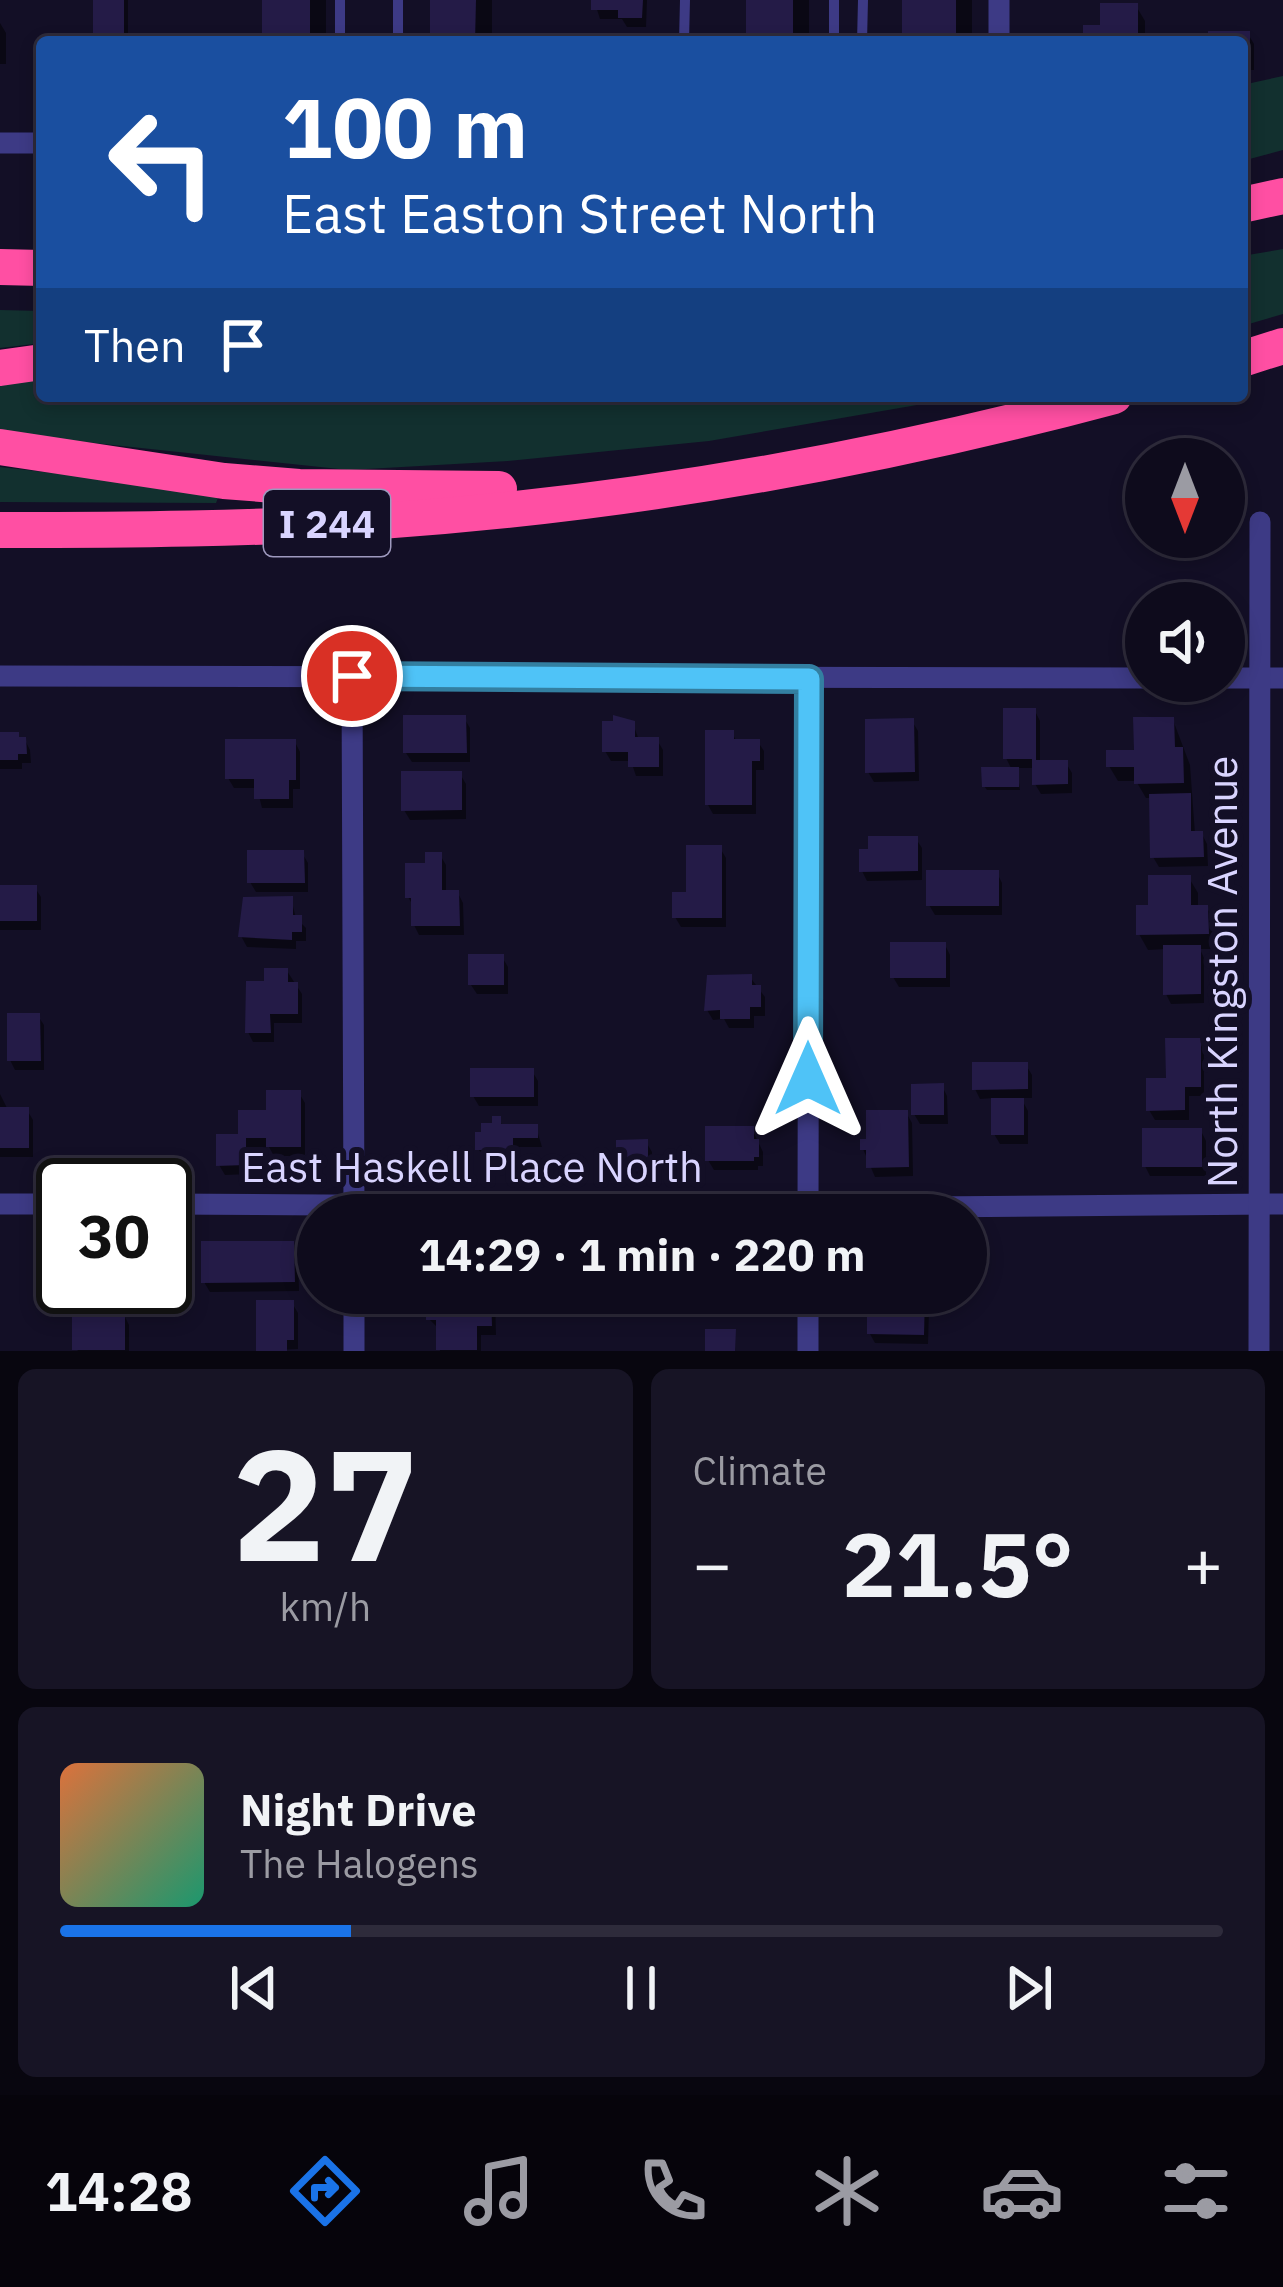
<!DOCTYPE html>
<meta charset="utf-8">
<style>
:root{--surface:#0e0b1c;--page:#171425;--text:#f1f3f6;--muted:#9b9ba3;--line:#2e2b3b;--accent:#1a73e8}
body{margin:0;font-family:"IBM Plex Sans",sans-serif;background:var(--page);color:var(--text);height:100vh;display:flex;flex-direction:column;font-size:45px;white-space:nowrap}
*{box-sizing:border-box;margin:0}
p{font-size:39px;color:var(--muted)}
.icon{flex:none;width:66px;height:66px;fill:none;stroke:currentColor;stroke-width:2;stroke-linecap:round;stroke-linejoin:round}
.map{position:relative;height:1351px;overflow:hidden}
.drawer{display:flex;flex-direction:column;gap:18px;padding:18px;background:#08060f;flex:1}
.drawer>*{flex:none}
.guide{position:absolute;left:36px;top:36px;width:1212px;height:366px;border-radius:12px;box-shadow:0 6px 18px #0003,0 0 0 3px var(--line);background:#1a4fa0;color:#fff;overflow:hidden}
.needle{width:78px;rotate:180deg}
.buttons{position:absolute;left:1125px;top:438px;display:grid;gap:24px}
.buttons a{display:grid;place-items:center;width:120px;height:120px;border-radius:50%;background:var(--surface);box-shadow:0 6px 18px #0003,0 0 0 3px var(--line);font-size:60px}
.speed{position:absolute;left:36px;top:1158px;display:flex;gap:24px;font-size:60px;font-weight:700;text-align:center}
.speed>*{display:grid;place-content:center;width:156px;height:156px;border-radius:50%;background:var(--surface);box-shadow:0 6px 18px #0003,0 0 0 3px var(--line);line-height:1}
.speed .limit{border:6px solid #111;border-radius:18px;background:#fff;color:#111}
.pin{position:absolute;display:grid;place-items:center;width:102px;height:102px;color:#fff;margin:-51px;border:6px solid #fff;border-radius:50%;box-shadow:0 3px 12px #0007}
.me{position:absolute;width:132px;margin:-66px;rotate:0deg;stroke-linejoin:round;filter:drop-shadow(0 0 9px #0008)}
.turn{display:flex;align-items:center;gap:42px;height:252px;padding:0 48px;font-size:54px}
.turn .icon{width:156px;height:156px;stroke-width:2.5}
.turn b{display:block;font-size:84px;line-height:102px}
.then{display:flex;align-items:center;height:114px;padding:0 48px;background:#0003;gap:24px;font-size:45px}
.big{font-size:90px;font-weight:700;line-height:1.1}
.drawer .tile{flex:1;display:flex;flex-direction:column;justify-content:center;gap:18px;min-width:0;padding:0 42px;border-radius:18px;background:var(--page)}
.drawer .dial{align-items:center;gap:0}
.dial b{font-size:156px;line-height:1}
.song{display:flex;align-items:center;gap:36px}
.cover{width:144px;height:144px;border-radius:18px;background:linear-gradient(135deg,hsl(20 70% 55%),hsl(160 70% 35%))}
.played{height:12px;border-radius:6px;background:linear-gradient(90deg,var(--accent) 25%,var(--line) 25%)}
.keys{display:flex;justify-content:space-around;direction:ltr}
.heat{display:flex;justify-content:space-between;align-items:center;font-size:66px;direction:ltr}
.drawer .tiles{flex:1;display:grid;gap:18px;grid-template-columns:1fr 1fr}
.tile:last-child{grid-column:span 2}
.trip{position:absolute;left:297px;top:1194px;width:690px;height:120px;border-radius:60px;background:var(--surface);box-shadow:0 6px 18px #0003,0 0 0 3px var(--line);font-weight:700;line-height:120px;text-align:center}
.tabs{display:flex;height:192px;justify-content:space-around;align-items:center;background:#06040b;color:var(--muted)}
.tabs .icon{width:84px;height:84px}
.tabs .on{color:var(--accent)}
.tabs b{font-size:54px;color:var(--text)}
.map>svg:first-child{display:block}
.green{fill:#12302f}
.shadow{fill:#0007}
.building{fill:#241b47}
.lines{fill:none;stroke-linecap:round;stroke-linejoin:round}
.lane{stroke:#3d3a85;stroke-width:10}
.street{stroke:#3d3a85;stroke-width:21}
.highway{stroke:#ff4fa3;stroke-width:36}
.route-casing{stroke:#337fa1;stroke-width:30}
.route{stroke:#4fc3f7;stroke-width:21}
.labels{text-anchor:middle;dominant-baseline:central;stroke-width:12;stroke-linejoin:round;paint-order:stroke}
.shield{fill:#130f26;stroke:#9e99be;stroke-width:3}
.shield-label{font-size:39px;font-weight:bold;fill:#d9d4ff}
.street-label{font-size:42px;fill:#d9d4ff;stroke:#130f26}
</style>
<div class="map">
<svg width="1283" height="1351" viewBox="0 0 1283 1351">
<rect width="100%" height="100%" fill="#130f26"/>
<!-- green -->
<g class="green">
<polygon points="1283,76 1283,150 1242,161 1242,85"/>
<polygon points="1283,249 1283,314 1242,326 1242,256"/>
<polygon points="0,310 42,311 42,343 0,348"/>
<polygon points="42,378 42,396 969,396 709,441 508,461 349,470 0,433 0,383"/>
<polygon points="0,467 220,492 216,503 0,502"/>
</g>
<!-- shadow -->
<g class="shadow">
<rect x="96" y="0" width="32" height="42"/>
<rect x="265" y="0" width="61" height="42"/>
<rect x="433" y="0" width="59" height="42"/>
<polygon points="594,0 647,0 646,27 627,27 622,19 600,19"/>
<rect x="749" y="0" width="60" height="42"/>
<rect x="905" y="0" width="67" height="42"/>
<polygon points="1136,6 1145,21 1145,42 1086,42"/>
<polygon points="0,23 6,33 6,64 0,64"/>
<polygon points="1248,34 1254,44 1254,70 1242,70 1242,42 1211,42"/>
<polygon points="1035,711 1040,721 1040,763 1066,763 1072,773 1072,793 1041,794 1035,784 1035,768 1017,768 1020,790 987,790 984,786 1012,770 1006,758"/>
<polygon points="464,718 470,728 470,762 412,762 406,753"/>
<polygon points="1173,720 1190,765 1195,834 1202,834 1207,844 1208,866 1159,867 1153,857 1153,798 1146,798 1136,781 1118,781 1109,766 1137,753"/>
<polygon points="912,721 918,731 919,781 874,782 868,772"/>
<polygon points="633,724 639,740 657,740 663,750 663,776 636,776 631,761 611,761 605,751"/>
<polygon points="732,733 737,742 758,742 764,751 764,770 756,770 756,814 713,814 708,805"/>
<polygon points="0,735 25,740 30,750 31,763 22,763 22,769 0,769"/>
<polygon points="295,742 300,752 300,789 293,789 293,808 262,808 257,788 234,788 228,778"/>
<polygon points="460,774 466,784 466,819 410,820 404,810"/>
<polygon points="916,839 922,848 922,880 867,881 862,871 871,852"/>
<polygon points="720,848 726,858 726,927 681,927 675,917"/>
<polygon points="302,853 308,863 308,892 256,892 250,882"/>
<polygon points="440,855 446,865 446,893 458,893 463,903 464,935 419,935 414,925 414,907 408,897 428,866"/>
<polygon points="997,873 1002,883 1002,915 935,915 929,905"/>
<polygon points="1189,878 1198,893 1198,908 1207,908 1216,924 1216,949 1200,949 1204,958 1204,1003 1171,1004 1166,994 1166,949 1148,950 1139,934 1151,908"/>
<polygon points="0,885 35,888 41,897 41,930 0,930"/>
<polygon points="291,899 296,918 306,928 306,941 296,941 296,949 247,947 241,936"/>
<polygon points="945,945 950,955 950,987 899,987 893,977"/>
<polygon points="502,957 508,967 508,994 477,994 471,985"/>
<polygon points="287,971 302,994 302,1023 274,1023 274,1042 253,1042 248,1032 267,984"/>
<polygon points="750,977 765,997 765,1016 754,1016 754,1028 729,1028 724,1019 713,1020 707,1010"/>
<polygon points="38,1016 44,1025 44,1070 15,1070 10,1060"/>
<polygon points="1199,1041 1204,1051 1204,1096 1189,1096 1189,1120 1155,1120 1149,1110"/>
<polygon points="1026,1065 1032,1075 1032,1098 1021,1098 1028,1111 1028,1144 1000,1144 994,1134 994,1098 980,1099 975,1089"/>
<polygon points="532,1071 538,1081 538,1106 479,1106 473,1096"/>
<polygon points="942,1086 947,1096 948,1124 920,1124 914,1114"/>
<polygon points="299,1093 305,1103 305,1156 274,1156 269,1147 250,1148 250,1174 225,1175 219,1165 241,1137"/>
<polygon points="0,1094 8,1110 27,1110 33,1120 33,1157 0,1157"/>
<polygon points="907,1114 912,1123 913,1176 875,1177 863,1149"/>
<polygon points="499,1119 503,1127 536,1127 542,1147 517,1147 517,1166 493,1166 478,1149"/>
<polygon points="752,1129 763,1152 763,1166 758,1166 758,1170 714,1170 708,1160"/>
<polygon points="1201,1131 1206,1141 1206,1176 1150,1176 1145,1166"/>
<polygon points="646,1142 652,1152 652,1180 624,1181 619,1171"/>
<polygon points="293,1244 298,1254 299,1291 210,1292 204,1282"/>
<polygon points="439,1293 492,1293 495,1299 496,1335 481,1335 481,1351 440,1351 439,1329 429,1319 439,1309"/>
<polygon points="691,1293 724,1293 724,1314 696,1314"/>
<polygon points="923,1299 929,1309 928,1344 875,1343 870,1334"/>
<polygon points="259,1303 292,1303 298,1313 298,1349 259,1351"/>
<polygon points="124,1315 129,1325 129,1351 77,1351"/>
</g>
<!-- building -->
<g class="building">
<rect x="93" y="0" width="31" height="42"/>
<rect x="262" y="0" width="48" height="42"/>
<polygon points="430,0 476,0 475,42 430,42"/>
<polygon points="591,0 643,0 642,18 618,18 618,10 591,10"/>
<rect x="746" y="0" width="47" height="42"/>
<rect x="902" y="0" width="54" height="42"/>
<polygon points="1100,3 1138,3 1138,42 1083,42 1083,25 1100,25"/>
<polygon points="1208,31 1250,31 1250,61 1242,61 1242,42 1208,42"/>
<polygon points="1003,708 1036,708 1036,760 1068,760 1068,784 1032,785 1032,759 1003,759"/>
<polygon points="403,715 466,715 467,753 403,753"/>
<polygon points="613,715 635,721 635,737 659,737 659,767 628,767 628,752 602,752 602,721 613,721"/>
<polygon points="1133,717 1174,717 1175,747 1183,747 1184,783 1134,784 1134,767 1106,767 1106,750 1134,750"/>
<polygon points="914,718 915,772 865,773 865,719"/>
<polygon points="705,730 734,730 734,739 760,739 760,761 752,761 752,805 705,805"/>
<polygon points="0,732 19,732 19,737 26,737 27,754 18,754 18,760 0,760"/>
<polygon points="225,739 296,739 296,780 289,780 289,799 254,799 254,779 225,779"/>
<polygon points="981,767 1019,767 1019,787 982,787"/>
<polygon points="401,771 462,771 462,810 401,811"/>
<polygon points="1191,793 1191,831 1203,831 1204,857 1150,858 1149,794"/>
<polygon points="868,836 918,836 918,871 859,872 859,849 868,849"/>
<polygon points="686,845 722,845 722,918 672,918 672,892 686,892"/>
<polygon points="247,850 304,850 305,883 247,883"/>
<polygon points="425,852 442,852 442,890 459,890 460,926 411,926 411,898 405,898 405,863 425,863"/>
<rect x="926" y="870" width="73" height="36"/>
<polygon points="1148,875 1191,875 1191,905 1208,905 1209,934 1136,935 1136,905 1148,905"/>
<rect x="0" y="885" width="37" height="36"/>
<polygon points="293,896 293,915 302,915 302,932 292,932 292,940 238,937 243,897"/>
<rect x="890" y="942" width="56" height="36"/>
<polygon points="1163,945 1201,945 1201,994 1163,995"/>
<rect x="468" y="954" width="36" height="31"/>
<polygon points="264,968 288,968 288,982 298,982 298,1014 270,1014 271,1033 245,1033 246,981 264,981"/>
<polygon points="752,974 752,985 761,985 761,1007 750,1007 750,1019 720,1019 720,1010 704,1011 707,975"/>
<polygon points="7,1013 40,1013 41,1061 7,1061"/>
<polygon points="1165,1038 1201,1038 1201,1087 1185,1087 1185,1110 1146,1111 1146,1078 1166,1078"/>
<polygon points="972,1062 1028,1062 1028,1089 972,1090"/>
<rect x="470" y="1068" width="64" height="29"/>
<polygon points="944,1083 944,1115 911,1115 911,1084"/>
<polygon points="266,1090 301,1090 301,1147 266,1147 266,1138 246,1138 246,1165 216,1166 216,1134 238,1134 238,1110 266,1110"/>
<rect x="991" y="1098" width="33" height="37"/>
<rect x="0" y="1107" width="29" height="41"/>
<polygon points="866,1110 908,1110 909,1167 866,1168 866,1150 860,1150 860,1139 866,1139"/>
<polygon points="492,1116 501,1116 501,1124 538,1124 538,1138 513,1138 513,1157 484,1157 484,1150 475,1150 475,1132 481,1132 481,1123 492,1123"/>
<polygon points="705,1126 754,1126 754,1139 759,1139 759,1157 754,1157 754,1161 705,1161"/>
<rect x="1142" y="1128" width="60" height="39"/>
<polygon points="648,1139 648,1171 616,1172 616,1140"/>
<polygon points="201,1241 294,1241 295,1282 201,1283"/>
<polygon points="436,1293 491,1293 492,1326 477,1326 477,1350 436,1350 436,1320 426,1320 426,1306 436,1306"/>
<rect x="688" y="1293" width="32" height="12"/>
<polygon points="867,1295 925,1296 924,1335 867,1334"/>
<polygon points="256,1300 294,1300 294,1340 287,1340 287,1351 256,1351"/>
<rect x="72" y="1312" width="53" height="38"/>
<polygon points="705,1329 736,1329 735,1351 705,1351"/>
</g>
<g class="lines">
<!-- lane -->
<g class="lane">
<polyline points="340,42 340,0"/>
<polyline points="398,42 398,0"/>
<polyline points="684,42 685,0"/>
<polyline points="834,42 834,0"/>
<polyline points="862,42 863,0"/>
</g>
<!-- street -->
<g class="street">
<polyline points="999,42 999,0"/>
<polyline points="0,143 42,143"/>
<polyline points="0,676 1146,678"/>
<polyline points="352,676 354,1215"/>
<polyline points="1224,678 1283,678"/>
<polyline points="0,1204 63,1204"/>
<polyline points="165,1204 808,1208 1283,1204"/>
<polyline points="808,1215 809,679"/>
<polyline points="354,1293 354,1351"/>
<polyline points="808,1351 808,1293"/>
<polyline points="1259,1351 1260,522"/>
</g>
<!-- highway -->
<g class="highway">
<polyline points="1242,205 1283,196"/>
<polyline points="0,267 42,268"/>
<polyline points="1242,359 1283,346"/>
<polyline points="0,368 42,362"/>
<polyline points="0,447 224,481 299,487 499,489"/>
<path d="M0,530c127,0 254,-1 381,-9 246,-17 494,-61 733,-125"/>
</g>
</g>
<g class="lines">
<defs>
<polyline id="route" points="352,676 809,679 808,1079"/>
</defs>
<!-- route casing -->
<use href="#route" class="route-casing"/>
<!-- route -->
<use href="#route" class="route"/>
</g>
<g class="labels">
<!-- shield labels -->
<rect class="shield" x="264" y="490" width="126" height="66" rx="9"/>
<g class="shield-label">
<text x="327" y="523">I 244</text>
</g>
<!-- street labels -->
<g class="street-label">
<text transform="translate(1221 972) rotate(-90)">North Kingston Avenue</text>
<text x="472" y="1166">East Haskell Place North</text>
</g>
</g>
</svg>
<div class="buttons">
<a><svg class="needle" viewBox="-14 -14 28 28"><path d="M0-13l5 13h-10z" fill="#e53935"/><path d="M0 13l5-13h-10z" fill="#9b9ba3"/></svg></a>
<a><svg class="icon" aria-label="sound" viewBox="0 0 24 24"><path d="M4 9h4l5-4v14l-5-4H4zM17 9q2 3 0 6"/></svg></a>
</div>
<div class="speed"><div class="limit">30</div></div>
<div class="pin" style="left:352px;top:676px;background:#d93025"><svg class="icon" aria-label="arrive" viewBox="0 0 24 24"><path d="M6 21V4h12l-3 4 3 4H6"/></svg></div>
<svg class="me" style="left:808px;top:1079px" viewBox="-20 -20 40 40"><path d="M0-17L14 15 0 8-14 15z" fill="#4fc3f7" stroke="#fff" stroke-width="4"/></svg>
<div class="trip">14:29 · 1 min · 220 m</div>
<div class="guide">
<div class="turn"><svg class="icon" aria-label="left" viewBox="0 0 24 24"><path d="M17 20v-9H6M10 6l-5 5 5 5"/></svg><div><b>100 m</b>East Easton Street North</div></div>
<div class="then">Then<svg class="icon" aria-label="arrive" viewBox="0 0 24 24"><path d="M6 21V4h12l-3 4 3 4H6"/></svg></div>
</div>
</div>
<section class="drawer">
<div class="tiles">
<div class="tile dial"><b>27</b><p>km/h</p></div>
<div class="tile"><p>Climate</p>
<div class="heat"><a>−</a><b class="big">21.5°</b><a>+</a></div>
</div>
<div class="tile">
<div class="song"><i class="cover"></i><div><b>Night Drive</b><p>The Halogens</p></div></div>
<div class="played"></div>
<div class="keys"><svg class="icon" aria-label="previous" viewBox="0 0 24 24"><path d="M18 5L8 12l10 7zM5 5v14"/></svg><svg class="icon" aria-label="pause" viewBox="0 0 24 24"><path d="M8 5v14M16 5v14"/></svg><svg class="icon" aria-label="next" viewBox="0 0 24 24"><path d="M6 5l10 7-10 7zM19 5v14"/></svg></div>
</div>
</div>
</section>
<nav class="tabs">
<b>14:28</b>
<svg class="icon on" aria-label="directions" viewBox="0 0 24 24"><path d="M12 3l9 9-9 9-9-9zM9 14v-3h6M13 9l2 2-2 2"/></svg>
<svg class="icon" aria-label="music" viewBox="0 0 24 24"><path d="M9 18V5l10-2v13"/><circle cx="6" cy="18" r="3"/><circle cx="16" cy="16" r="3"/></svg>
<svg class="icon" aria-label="phone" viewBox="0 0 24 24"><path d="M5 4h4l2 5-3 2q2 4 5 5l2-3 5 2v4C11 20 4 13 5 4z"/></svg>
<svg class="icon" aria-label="climate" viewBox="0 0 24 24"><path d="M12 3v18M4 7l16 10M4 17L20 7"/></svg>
<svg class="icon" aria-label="car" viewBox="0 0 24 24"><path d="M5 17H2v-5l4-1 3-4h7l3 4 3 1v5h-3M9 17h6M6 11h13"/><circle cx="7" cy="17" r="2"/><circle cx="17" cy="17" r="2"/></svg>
<svg class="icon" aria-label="filters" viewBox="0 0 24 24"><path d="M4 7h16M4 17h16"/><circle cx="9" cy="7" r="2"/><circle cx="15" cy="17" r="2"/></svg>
</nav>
